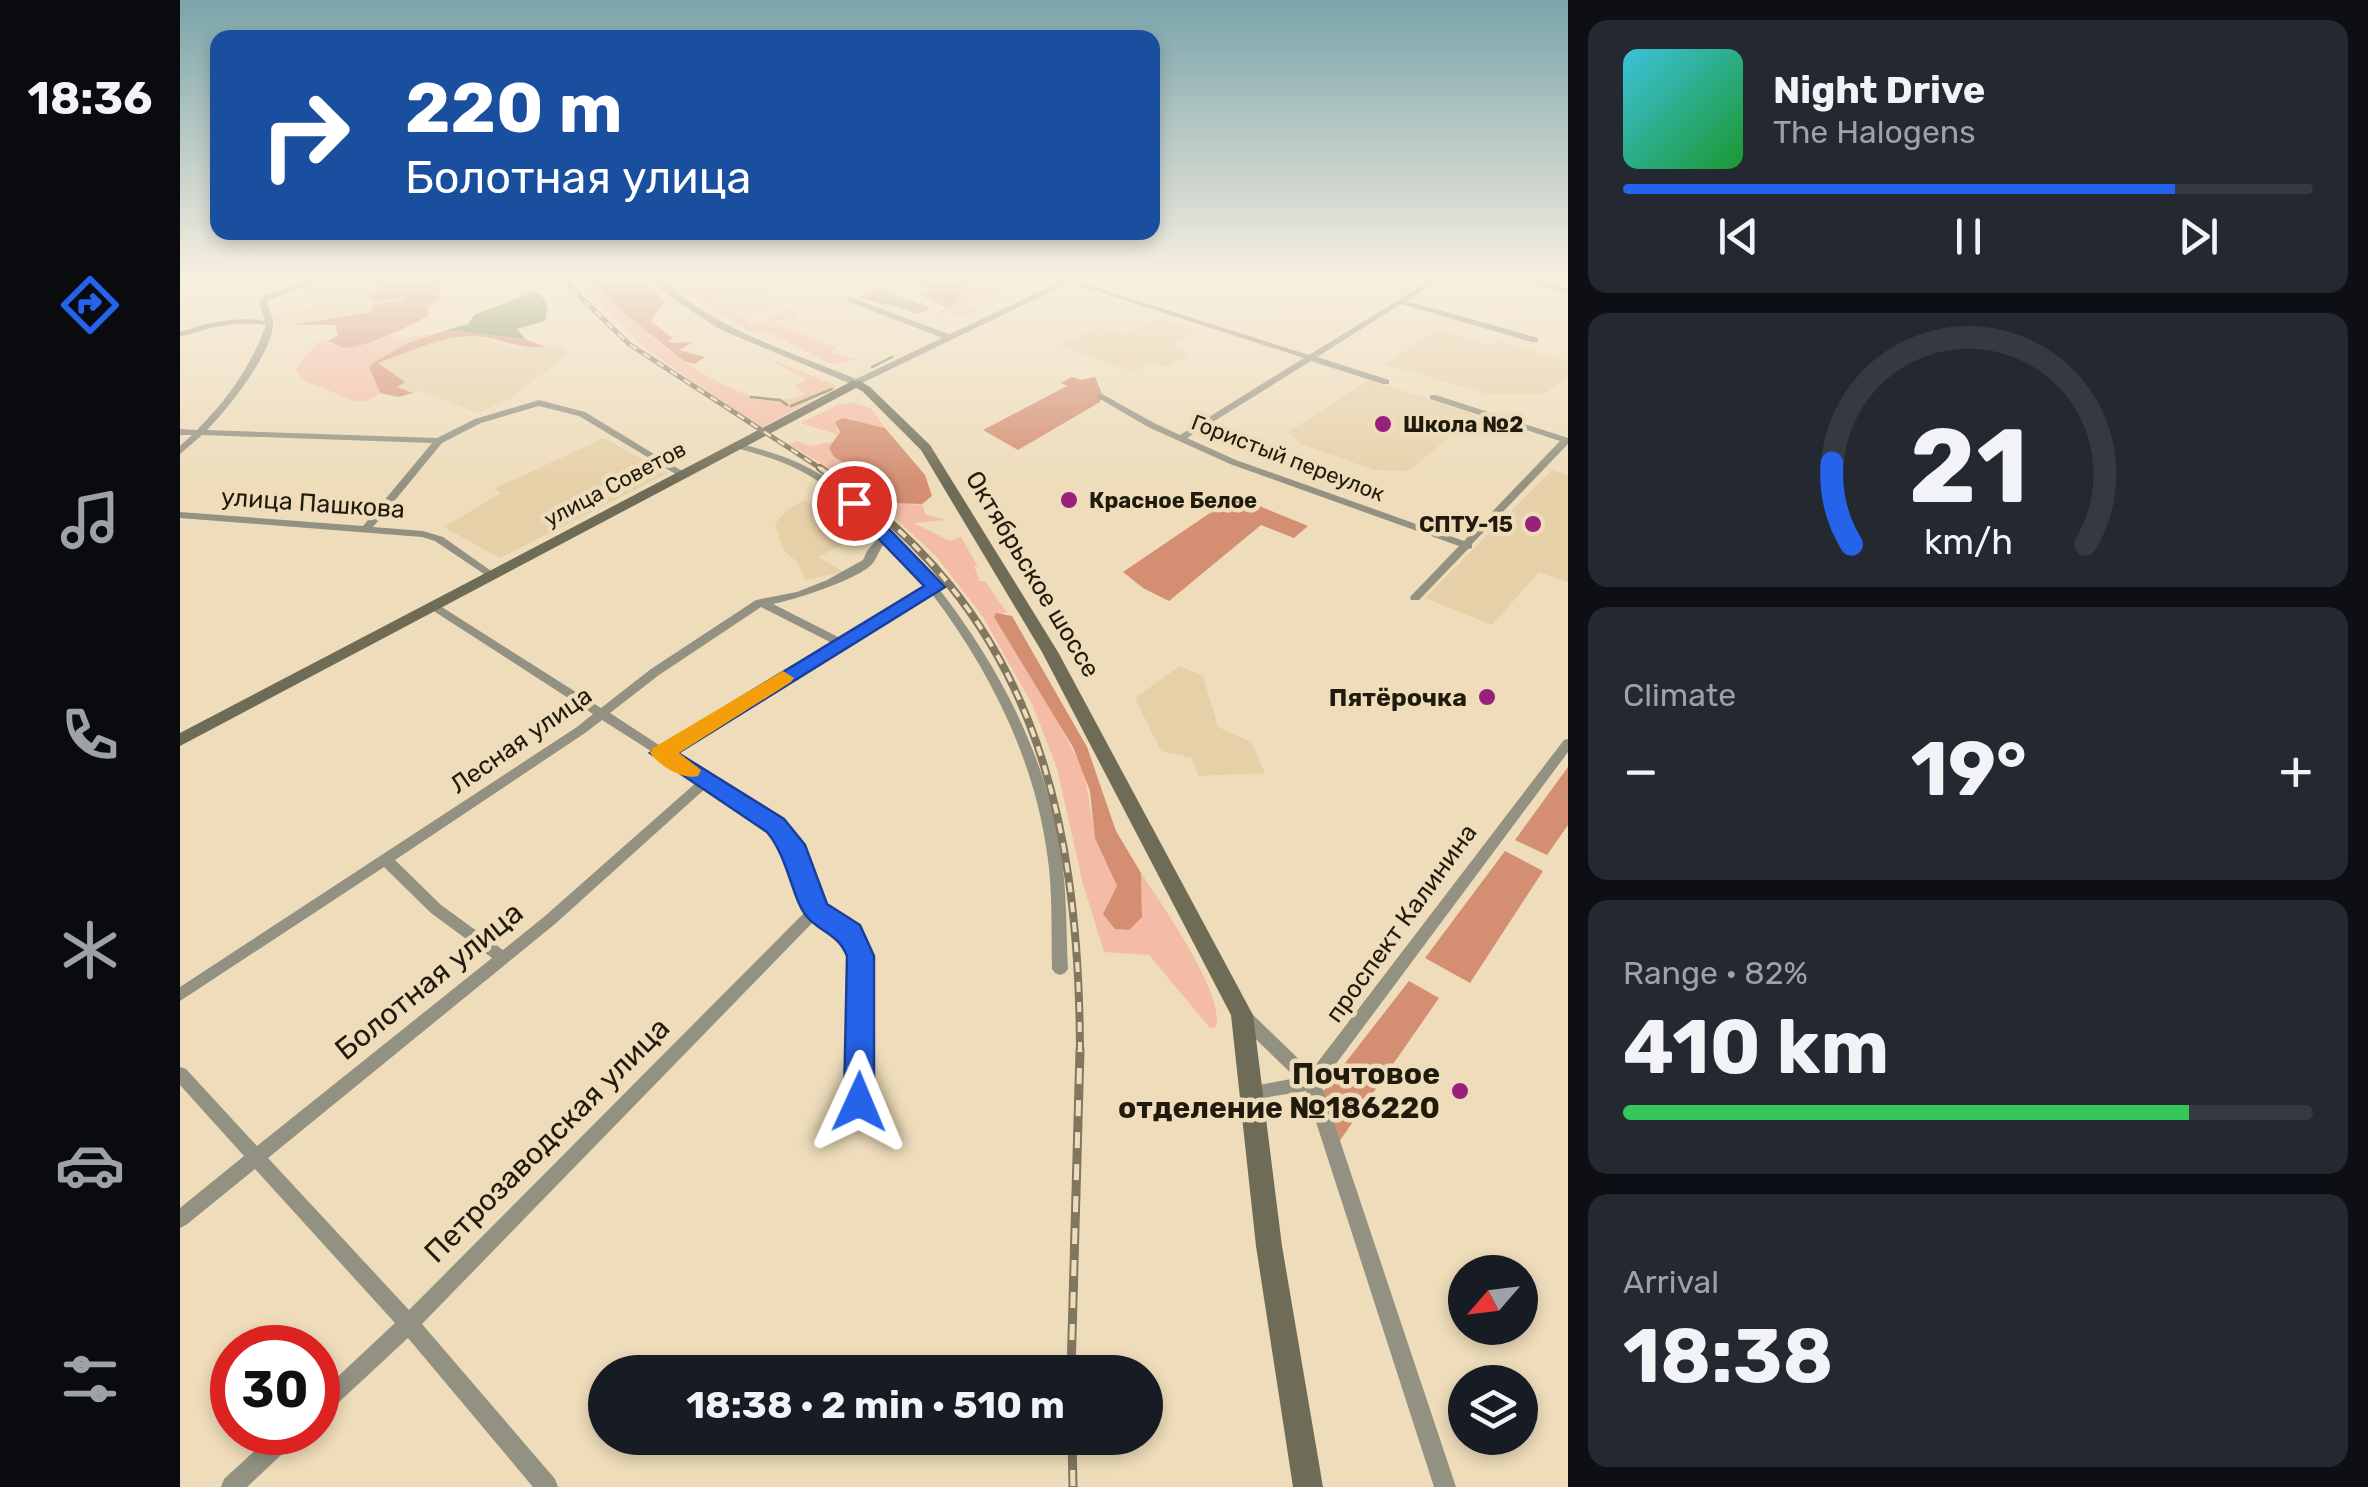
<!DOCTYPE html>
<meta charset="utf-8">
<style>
:root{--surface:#171b24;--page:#242831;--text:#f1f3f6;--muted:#9ea1a6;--line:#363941;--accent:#2563eb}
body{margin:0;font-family:Rubik,sans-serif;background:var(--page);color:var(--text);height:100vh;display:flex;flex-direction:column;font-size:38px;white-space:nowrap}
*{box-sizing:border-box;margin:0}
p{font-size:32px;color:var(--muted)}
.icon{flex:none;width:55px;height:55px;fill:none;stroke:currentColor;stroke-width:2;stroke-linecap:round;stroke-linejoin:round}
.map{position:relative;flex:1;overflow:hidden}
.sheet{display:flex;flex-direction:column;gap:20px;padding:20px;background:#0d0f14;width:800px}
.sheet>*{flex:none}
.banner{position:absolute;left:30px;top:30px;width:950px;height:210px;border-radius:20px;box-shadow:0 5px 15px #0003;background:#1a4fa0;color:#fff;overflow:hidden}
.needle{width:65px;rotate:242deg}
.buttons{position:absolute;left:1268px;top:1255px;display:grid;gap:20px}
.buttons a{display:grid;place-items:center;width:90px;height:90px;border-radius:50%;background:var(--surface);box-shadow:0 5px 15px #0003;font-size:50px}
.speed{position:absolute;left:30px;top:1325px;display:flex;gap:20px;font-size:50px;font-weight:700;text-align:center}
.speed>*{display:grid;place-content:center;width:130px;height:130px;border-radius:50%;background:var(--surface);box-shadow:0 5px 15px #0003;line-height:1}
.speed .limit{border:15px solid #d22;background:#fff;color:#111}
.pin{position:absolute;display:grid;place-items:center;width:85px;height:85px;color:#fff;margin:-42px;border:5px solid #fff;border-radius:50%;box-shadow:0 2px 10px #0007}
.me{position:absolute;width:110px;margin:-55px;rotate:1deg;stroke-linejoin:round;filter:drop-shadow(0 0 8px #0008)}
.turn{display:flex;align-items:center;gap:35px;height:210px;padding:0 30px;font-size:45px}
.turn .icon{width:130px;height:130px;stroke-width:2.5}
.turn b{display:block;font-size:70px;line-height:85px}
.big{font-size:75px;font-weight:700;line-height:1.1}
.sheet .widget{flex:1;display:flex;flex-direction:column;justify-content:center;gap:15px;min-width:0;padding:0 35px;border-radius:20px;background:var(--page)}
.sheet .dial{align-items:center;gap:0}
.dial svg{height:260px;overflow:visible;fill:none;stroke:var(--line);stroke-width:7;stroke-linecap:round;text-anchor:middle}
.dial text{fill:var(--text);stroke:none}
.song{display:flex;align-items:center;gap:30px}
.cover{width:120px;height:120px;border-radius:15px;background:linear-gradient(135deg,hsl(190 70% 55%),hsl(130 70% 35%))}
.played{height:10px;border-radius:5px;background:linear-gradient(90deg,var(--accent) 80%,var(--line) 80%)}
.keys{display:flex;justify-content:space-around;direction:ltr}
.heat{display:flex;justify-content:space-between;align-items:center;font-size:55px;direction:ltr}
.charge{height:15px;border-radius:8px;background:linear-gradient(90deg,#34c759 82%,var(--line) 0)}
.trip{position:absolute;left:408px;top:1355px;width:575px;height:100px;border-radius:50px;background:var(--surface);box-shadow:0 5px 15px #0003;font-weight:700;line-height:100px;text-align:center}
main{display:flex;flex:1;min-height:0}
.tab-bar{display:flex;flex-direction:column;width:180px;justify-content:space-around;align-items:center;background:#090b0e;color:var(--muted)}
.tab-bar .icon{width:70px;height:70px}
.tab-bar .selected{color:var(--accent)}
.tab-bar b{font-size:45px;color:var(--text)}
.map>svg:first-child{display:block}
.built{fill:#e6d0a8}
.green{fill:#f4bca6}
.forest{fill:#d48e72}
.water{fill:#768d4c}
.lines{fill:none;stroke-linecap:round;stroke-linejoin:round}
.stream{stroke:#768d4c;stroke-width:2.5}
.building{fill:#b79a81}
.minor{fill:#929182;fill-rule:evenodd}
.tertiary{fill:#929182;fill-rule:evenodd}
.secondary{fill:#6e6c56;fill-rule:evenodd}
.rail-far2-casing{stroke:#81765f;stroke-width:5}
.rail-far1-casing{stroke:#81765f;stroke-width:8}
.rail-casing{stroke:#81765f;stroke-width:9}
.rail-far2{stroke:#eedcba;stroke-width:2.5;stroke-dasharray:8;stroke-linecap:butt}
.rail-far1{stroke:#eedcba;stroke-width:4;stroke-dasharray:10;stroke-linecap:butt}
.rail{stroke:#eedcba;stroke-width:5;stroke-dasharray:16;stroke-linecap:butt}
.route{fill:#2563eb;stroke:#184099;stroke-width:2.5}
.slow{fill:#f59e0b}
.poi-dot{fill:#98207a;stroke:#eedcba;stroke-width:4}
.labels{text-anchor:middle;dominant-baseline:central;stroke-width:9;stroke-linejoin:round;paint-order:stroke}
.far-poi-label{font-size:22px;font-weight:bold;fill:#211b0e;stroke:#eedcba;text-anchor:start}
.far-street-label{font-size:22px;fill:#211b0e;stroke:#eedcba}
.street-label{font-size:25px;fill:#211b0e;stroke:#eedcba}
.poi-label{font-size:25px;font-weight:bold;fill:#211b0e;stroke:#eedcba;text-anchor:end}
.near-street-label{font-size:30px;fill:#211b0e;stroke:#eedcba}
.near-poi-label{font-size:30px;font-weight:bold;fill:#211b0e;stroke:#eedcba;text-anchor:end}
</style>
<main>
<nav class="tab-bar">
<b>18:36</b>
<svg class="icon selected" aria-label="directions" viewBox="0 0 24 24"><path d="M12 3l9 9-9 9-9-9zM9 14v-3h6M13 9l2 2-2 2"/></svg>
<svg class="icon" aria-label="music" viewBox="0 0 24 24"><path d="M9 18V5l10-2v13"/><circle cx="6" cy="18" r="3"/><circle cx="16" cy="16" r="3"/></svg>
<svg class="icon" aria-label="phone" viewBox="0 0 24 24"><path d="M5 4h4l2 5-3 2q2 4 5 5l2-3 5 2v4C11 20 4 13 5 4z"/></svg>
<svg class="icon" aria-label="climate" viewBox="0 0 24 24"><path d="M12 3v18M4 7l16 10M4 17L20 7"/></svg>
<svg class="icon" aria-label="car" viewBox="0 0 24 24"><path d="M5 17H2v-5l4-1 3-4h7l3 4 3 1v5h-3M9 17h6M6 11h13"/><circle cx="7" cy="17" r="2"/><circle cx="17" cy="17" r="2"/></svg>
<svg class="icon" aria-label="filters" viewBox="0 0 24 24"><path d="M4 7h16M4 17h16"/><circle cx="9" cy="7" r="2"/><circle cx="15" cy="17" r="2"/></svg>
</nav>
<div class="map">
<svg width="1388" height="1487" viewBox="0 0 1388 1487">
<rect width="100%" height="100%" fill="#eedcba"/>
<!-- built -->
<g class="built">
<polygon points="149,278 181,278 183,283 200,281 204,292 226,301 193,305 193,312 96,327 93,315 132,308 125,285"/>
<polygon points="516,278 560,278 605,306 564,317 518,287"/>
<polygon points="980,318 1018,331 996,343 996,347 1010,355 988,367 967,364 952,372 881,345 919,327 947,334"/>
<polygon points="1256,330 1309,345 1317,340 1388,361 1388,376 1366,393 1310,395 1206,364"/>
<polygon points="267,337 302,337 338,349 382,346 389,353 330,399 297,413 243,391 233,393 215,386 197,363"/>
<polygon points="1189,380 1297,415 1228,471 1195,470 1122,445 1108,432"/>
<polygon points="424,438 488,473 320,558 264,527 321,493 314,489"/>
<polygon points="1372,470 1388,475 1388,582 1359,572 1312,625 1245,598"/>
<polygon points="624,500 678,537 638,557 664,572 625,580 618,563 603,549 595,524 607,510"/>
<polygon points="1000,666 1023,676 1038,727 1071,742 1085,773 1018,776 1012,758 981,751 955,698"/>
</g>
<!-- green -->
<g class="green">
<path d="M394,278h17c40,45 152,148 214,116l-10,-8 11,-7 -43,-23 74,30 -76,42 -118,-81z"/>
<polygon points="776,278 807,279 788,288 798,292 815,285 822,287 786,302 795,310 838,293 783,318 766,312 745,318 776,304 785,285"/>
<polygon points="518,286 572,326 612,308 617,316 592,322 656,348 651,352 676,360 652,364 581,329 573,333 502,289"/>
<path d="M259,333l-24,7 -42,23 -4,4 11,26c-19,16 -33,5 -52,-3 -14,-7 -25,-6 -32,-21l24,-29 18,6 50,-11 12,3z"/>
<polygon points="673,403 691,408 705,428 663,418 655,422 659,435 620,423 659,404"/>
<path d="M618,441l11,5 27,-5 -5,4 10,16 74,44 7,-1 3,10 20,6 -31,3 36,18 11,-4 17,30 -4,-1 6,15h5l22,32 -5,-1 82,160 9,51 24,63 -3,8 28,22 -1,-43c19,29 85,122 75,154l-6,1 -61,-73 -45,-3 -21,-68 -26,-116 -25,-64 -49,-87 -47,-61 -52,-48 -46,-35 -50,-29z"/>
</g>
<!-- forest -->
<g class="forest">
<path d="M181,278h79l-1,22 -11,7 1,8c-14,9 -72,37 -87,32 -5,-1 -10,-5 -15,-6l11,-5 -3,-11h-43l80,-13 1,-7 32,-5 -1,-3 -32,5 -3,-8 15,-2 -4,-11 -18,2z"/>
<polygon points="411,278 462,278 485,302 471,321 493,339 488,340 491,343 513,342 499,350 525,357 514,364 504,361 445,314"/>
<path d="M752,278h24l9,6 -9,20 -9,4 -27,-13 13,-5 -11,-5 -38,5 3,14 -4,1 -23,-8c23,-13 52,-4 72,-19z"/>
<path d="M267,330l78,9 20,8c-26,2 -37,-6 -61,-10 -37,-5 -72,14 -106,26l27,19 -8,5 16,6 -15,4 -18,-4 -11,-26 4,-4 35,-20z"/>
<polygon points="892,377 901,380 915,377 923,396 920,402 838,450 803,430 887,386 881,383"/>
<polygon points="663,418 705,428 745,475 752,496 742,504 718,503 684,474 654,457 649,448 660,432 655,422"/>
<polygon points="1055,496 1128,526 1114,538 1081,525 989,601 963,588 943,572"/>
<polygon points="816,613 832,616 907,747 936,831 961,873 962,917 949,930 935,929 923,914 937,886 915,838 910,791 893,747 814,617"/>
<polygon points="1388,767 1388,825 1367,855 1335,840"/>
<polygon points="1325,851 1363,871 1290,983 1245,958"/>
<polygon points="1229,981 1259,998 1154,1149 1141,1094"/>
</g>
<!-- water -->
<polygon class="water" points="353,292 361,294 368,308 365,321 337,329 345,339 267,330 288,324 294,315"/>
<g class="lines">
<!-- stream -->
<g class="stream">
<polyline points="692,367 712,357"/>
<polyline points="571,397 600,400 607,405"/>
<polyline points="611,406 652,389"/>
</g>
</g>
<!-- building -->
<polygon class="building" points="705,291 751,308 737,314 690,298"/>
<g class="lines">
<!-- minor -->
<g class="minor">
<path d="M136,278h10l-55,21 -4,3c2,7 7,17 6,24 -3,30 -45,83 -66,104l230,8 38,-19 64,-19 46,12 102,62 -2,2h-6l-100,-60 -40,-10 -58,17 -39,20 -69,84 50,4 20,6 51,36v4l-4,1 -55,-37 -13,-4 -242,-19v-6l183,14 69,-83 -230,-8 -22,19v-8l12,-11h-12v-6l17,1c31,-31 54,-64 69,-105 -31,-5 -57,3 -86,12v-5c28,-9 56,-16 85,-11l-6,-19 6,-7z"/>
<polygon points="876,278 886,278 1129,355 1254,278 1262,278 1227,301 1358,338 1358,342 1352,342 1221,304 1137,357 1209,380 1209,384 1203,384 1131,361 1007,438 1056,460 1284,541 1380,441 1250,399 1250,395 1256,395 1388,438 1388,444 1292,544 1292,548 1288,549 1239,600 1231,600 1230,598 1231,596 1279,546 1050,464 968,427 915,396 922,394 974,423 1000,435 1124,358"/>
<polygon points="670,297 771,335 772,337 765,339 667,301 666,299"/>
<path d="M556,442c22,7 46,12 67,23 54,26 93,75 132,119l5,1 1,2 -2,2c60,77 107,167 122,264 6,39 5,78 7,116l-3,4 -5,2 -5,-2 -3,-4c-1,-39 1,-78 -5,-116 -13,-95 -58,-184 -115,-259l-261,158 110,70 19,23 22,62 33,22 12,27v146l-2,5 -6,2 -6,-2 -2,-5 2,-146 -9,-19 -27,-19 -395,406 133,155 3,8h-25l-125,-149 -83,77 -7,3v-23l77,-72 -140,-154 -69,56 -6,3v-20l64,-52 -64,-71v-18l6,2 71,77 235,-188 -61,-45 -47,-46 -204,134v-14l397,-260 16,-13 -164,-106 -1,-2 1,-2h8l164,104 50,-39 105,-69 41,-8 30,-12 36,-20 4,-9 13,-15c-26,-27 -53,-53 -87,-69 -19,-9 -40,-14 -60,-20l-2,-2zM706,542l41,46 -85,51 -69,-35c21,-4 87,-25 100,-41 5,-7 6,-14 13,-21zM581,607l73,37 -172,103 -52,-34 49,-38zM422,720l96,61 -153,135 -42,34 -62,-45 -46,-45 190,-127zM527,787l64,41 16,19 21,62 -399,401 -141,-152 287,-234z"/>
<polygon points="1388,739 1388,752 1141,1084 1276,1487 1254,1487 1126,1091 1070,1100 1064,1098 1062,1093 1064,1088 1116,1078 1058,1022 1056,1017 1058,1012 1064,1010 1070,1012 1131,1071 1384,740"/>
<polygon points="95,1432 121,1432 118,1439 67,1487 41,1487 44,1479"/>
</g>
<!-- tertiary -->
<g class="tertiary">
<path d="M472,278h9c55,53 127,72 195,101l212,-101h11l-223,108 -135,-56 -48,-31z"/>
<polygon points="1333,278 1347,278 1388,288 1388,294"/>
</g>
<!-- secondary -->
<polygon class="secondary" points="672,381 680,381 690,387 750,445 878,652 1073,1015 1102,1246 1143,1487 1113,1487 1076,1246 1051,1015 862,652 741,450 682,391 676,388 0,746 0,733"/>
<defs>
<polyline id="rail-far2" points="381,278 449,344 643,470"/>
<path id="rail-far1" d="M640,468c212,142 259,343 260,584"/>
<g id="rail">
<polyline points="891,1372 900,1050"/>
<polyline points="892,1438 893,1487"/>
</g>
</defs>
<!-- rail-far2 casing -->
<use href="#rail-far2" class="rail-far2-casing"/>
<!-- rail-far1 casing -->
<use href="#rail-far1" class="rail-far1-casing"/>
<!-- rail casing -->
<use href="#rail" class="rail-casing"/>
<!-- rail-far2 -->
<use href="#rail-far2" class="rail-far2"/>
<!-- rail-far1 -->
<use href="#rail-far1" class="rail-far1"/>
<!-- rail -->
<use href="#rail" class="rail"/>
</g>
<!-- sky -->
<linearGradient id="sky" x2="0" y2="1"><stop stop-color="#7aa4aa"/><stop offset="0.57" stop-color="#f7efe0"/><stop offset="1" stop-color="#f7efe0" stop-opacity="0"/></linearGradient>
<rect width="1388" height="486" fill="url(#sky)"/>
<!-- route -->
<path class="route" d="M674,498l6,1 85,88 -267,166 106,66 21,26 22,59 33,21 14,31v146l-5,9 -10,4 -11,-4 -4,-9 3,-146c-9,-22 -25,-23 -39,-38 -16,-17 -19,-60 -41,-86l-117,-79 274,-167 -76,-79v-8z"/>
<!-- slow -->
<path class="slow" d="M603,671l11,7 -3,4 -112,71 22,17 -3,6c-16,4 -38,-10 -48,-23l3,-5z"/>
<!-- markers -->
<g class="poi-dot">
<circle cx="1203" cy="424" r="10"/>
<circle cx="889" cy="500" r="10"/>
<circle cx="1353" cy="524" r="10"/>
<circle cx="1307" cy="697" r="10"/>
<circle cx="1280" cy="1091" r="10"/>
</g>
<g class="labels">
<!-- far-poi labels -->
<g class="far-poi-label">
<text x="1223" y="424">Школа №2</text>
<text x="909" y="500">Красное Белое</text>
<text x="1333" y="524" text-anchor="end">СПТУ-15</text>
</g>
<!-- far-street labels -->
<g class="far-street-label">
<text transform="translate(1108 458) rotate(21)">Гористый переулок</text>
<text transform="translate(435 484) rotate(-28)">улица Советов</text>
</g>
<!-- street labels -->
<g class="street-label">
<text transform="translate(133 503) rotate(4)">улица Пашкова</text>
<text transform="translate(853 574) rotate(59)">Октябрьское шоссе</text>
<text transform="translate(341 740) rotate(-35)">Лесная улица</text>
<text transform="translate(1221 923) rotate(-54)">проспект Калинина</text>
</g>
<!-- poi labels -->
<g class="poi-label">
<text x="1287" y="697">Пятёрочка</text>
</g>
<!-- near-street labels -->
<g class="near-street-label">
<text transform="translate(249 981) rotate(-39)">Болотная улица</text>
<text transform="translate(367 1140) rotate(-45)">Петрозаводская улица</text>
</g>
<!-- near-poi labels -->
<g class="near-poi-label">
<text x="1260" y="1074">Почтовое<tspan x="1260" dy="34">отделение №186220</tspan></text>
</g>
</g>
</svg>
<div class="buttons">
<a><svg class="needle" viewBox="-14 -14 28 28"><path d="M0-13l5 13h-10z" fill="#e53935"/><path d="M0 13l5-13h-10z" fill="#9ea1a6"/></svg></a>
<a><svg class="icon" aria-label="layers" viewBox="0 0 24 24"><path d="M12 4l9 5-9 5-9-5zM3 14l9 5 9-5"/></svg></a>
</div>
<div class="speed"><div class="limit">30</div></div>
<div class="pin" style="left:674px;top:503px;background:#d93025"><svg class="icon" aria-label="arrive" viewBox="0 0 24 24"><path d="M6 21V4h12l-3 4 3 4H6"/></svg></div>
<svg class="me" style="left:679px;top:1102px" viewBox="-20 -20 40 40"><path d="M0-17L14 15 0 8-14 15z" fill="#2563eb" stroke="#fff" stroke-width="4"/></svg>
<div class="trip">18:38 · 2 min · 510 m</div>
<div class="banner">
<div class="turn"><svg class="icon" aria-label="right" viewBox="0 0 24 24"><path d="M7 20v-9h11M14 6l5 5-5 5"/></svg><div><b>220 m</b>Болотная улица</div></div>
</div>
</div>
<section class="sheet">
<div class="widget">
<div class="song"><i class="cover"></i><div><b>Night Drive</b><p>The Halogens</p></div></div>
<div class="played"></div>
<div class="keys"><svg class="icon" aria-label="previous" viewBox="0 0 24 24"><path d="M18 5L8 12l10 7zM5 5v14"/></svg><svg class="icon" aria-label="pause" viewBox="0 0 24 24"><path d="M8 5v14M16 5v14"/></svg><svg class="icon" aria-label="next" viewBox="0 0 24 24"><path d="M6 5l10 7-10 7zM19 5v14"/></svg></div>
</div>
<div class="widget dial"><svg viewBox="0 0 100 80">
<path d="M14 69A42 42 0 1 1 86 69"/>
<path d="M14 69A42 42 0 0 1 8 44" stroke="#2563eb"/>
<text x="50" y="56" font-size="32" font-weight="700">21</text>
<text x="50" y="72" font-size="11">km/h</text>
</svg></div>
<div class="widget"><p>Climate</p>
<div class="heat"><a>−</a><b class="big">19°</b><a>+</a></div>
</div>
<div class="widget"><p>Range · 82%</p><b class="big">410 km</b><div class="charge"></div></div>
<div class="widget"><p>Arrival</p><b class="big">18:38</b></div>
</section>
</main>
